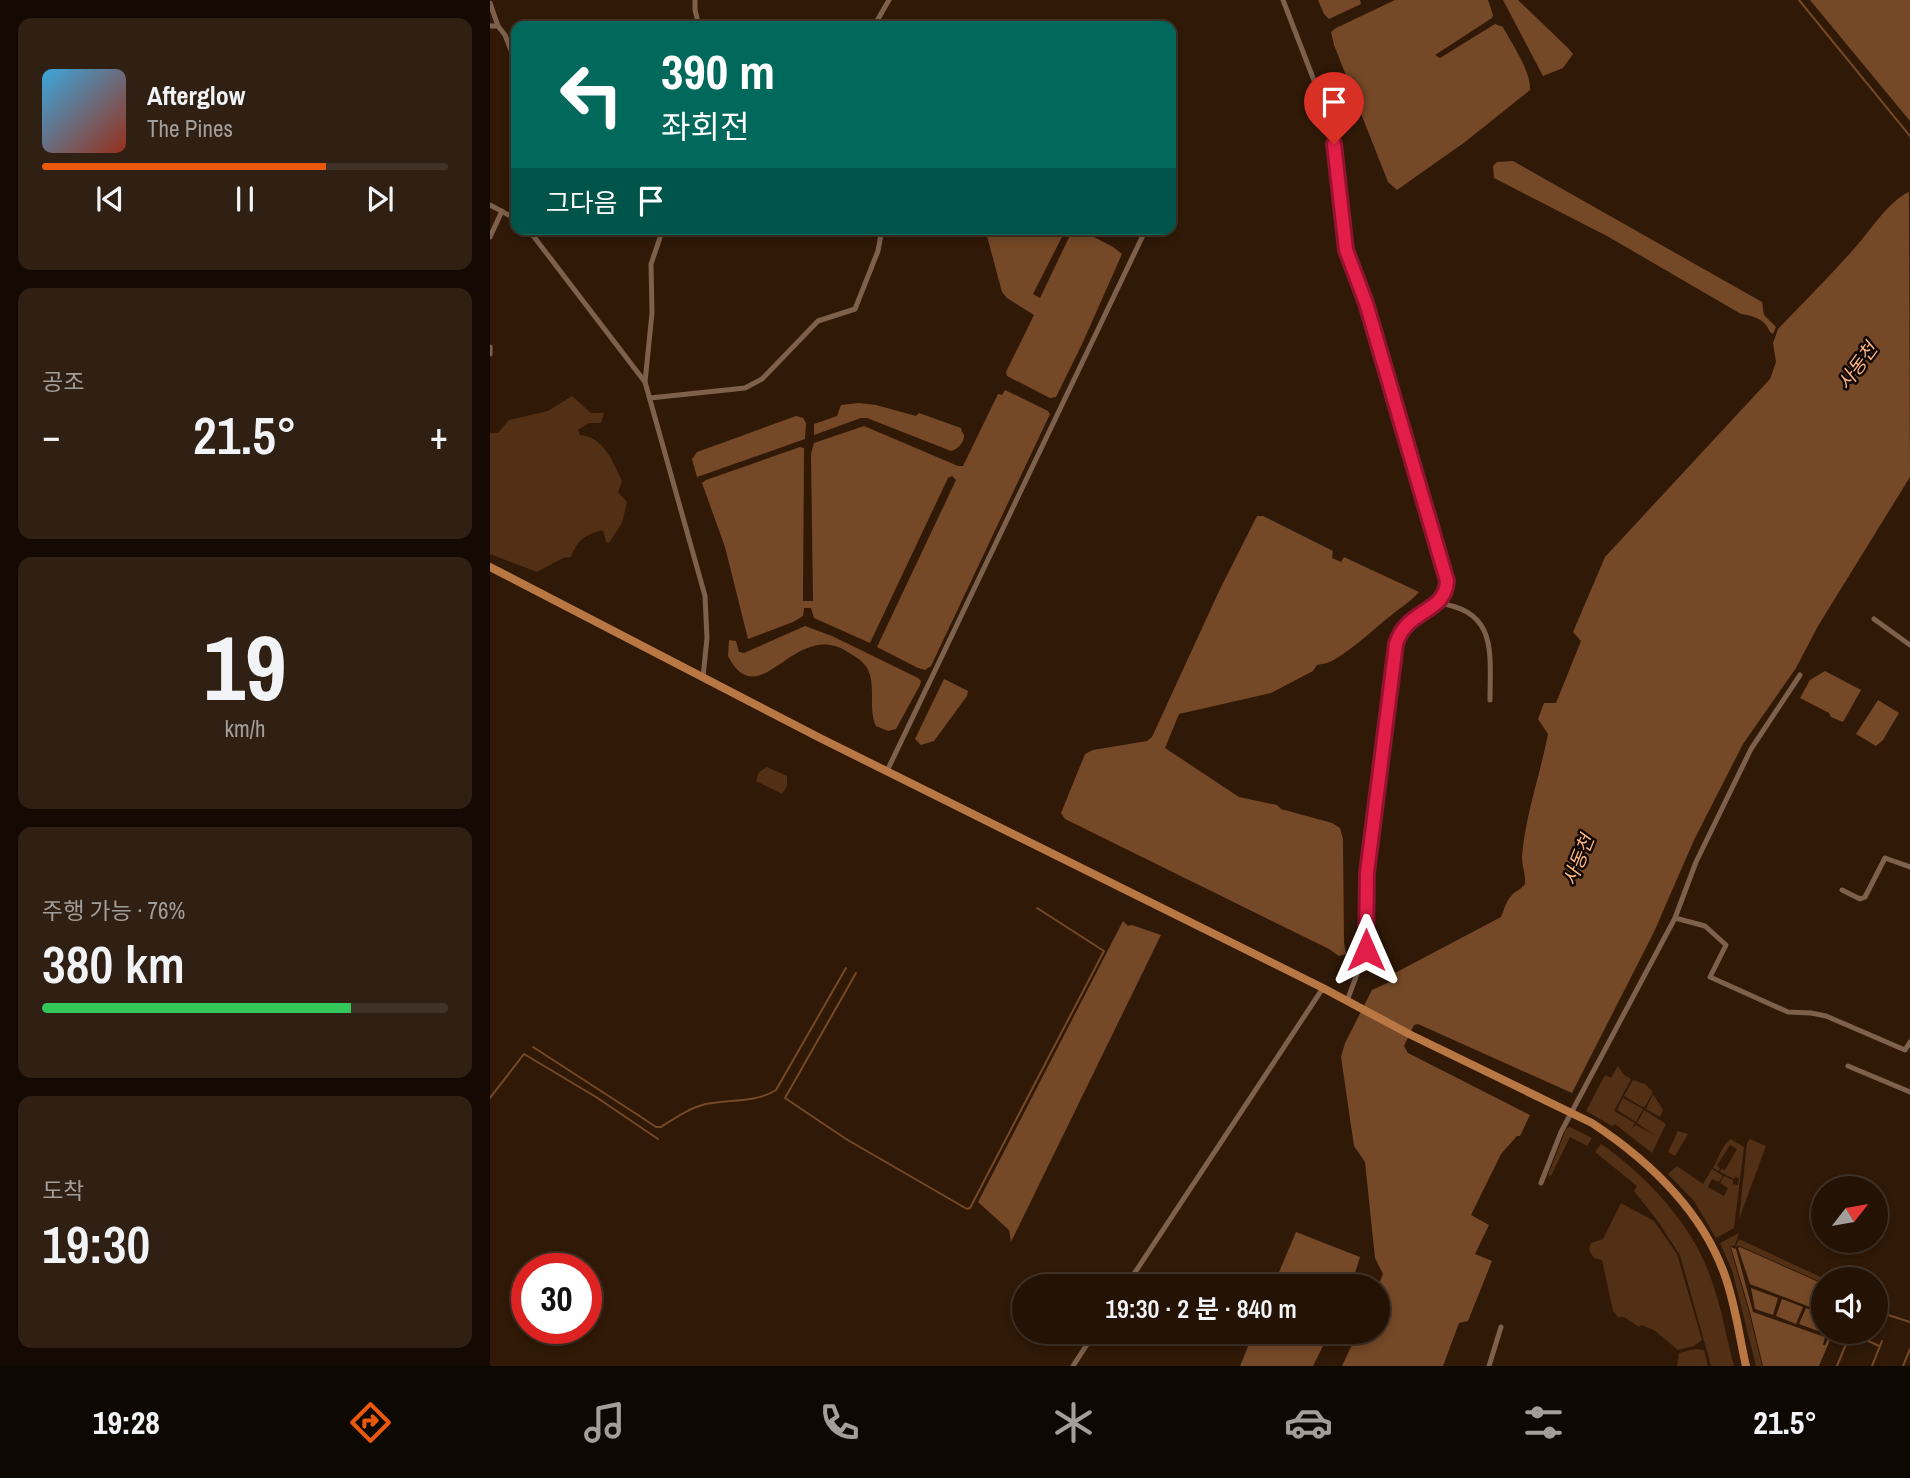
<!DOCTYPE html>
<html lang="ko">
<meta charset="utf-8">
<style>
:root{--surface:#241305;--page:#302013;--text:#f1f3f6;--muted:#a39e9a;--line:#413227;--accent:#ea580c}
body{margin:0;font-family:"Archivo Narrow","Noto Sans KR",sans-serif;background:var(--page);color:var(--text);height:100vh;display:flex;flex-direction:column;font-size:26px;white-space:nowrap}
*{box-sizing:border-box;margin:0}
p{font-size:23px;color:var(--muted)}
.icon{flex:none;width:38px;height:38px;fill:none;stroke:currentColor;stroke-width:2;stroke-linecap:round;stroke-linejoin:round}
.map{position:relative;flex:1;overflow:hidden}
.panel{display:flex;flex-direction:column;gap:18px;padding:18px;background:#140a03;width:490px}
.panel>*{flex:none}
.hud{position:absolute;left:21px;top:21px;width:665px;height:214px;border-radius:14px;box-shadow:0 4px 10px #0003,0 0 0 2px var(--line);background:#00695c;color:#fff;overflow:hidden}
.needle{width:46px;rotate:59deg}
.buttons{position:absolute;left:1321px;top:1176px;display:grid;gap:14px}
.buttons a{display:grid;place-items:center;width:77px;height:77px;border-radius:50%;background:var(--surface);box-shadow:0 4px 10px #0003,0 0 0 2px var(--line);font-size:35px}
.speed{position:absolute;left:21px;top:1253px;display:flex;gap:14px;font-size:35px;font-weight:700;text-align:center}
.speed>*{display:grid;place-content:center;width:91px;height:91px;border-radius:50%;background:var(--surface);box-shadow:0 4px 10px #0003,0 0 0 2px var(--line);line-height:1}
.speed .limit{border:10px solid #d22;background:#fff;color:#111}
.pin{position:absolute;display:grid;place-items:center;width:60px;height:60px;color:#fff;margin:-72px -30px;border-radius:50% 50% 50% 0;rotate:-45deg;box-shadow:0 0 7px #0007}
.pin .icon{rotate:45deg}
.me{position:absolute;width:77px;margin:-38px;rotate:0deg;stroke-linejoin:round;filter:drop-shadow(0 0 5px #0008)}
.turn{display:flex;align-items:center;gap:24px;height:147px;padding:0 35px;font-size:32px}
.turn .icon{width:91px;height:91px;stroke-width:2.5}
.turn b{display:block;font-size:49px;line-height:60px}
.then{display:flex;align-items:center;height:66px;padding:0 35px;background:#0003;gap:14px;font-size:26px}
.big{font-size:52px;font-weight:600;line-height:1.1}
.panel .tile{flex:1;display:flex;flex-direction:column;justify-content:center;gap:10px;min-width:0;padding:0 24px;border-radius:14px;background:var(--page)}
.panel .dial{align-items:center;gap:0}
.dial b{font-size:91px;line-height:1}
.song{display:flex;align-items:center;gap:21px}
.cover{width:84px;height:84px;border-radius:10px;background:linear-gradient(135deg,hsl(200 70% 55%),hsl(10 70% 35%))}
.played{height:7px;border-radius:4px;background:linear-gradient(90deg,var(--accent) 70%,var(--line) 70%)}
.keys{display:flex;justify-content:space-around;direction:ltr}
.heat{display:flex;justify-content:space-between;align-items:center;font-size:38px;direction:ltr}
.charge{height:10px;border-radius:5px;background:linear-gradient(90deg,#34c759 76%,var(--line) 0)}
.trip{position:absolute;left:522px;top:1274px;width:378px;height:70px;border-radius:35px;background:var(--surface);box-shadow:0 4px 10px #0003,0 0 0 2px var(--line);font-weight:600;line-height:70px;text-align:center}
.dock{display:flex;height:112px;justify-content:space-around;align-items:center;background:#0e0802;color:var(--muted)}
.dock .icon{width:49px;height:49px}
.dock .current{color:var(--accent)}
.dock b{font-size:32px;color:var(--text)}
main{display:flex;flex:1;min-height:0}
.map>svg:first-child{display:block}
.green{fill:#523015}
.water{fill:#754927}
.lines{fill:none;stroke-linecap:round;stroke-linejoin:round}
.stream{stroke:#754927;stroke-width:2}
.street{stroke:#7d614d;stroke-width:5}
.primary{stroke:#b97843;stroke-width:8}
.route-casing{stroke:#92132f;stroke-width:18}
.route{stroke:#e11d48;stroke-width:12}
.labels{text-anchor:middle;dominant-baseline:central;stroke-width:5;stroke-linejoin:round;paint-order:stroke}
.water-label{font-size:19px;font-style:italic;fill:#feb682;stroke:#110702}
</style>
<main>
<section class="panel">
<div class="tile">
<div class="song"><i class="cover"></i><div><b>Afterglow</b><p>The Pines</p></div></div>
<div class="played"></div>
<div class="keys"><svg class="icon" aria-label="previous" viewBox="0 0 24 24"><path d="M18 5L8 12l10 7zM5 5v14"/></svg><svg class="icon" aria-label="pause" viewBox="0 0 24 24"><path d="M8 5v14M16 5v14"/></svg><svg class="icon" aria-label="next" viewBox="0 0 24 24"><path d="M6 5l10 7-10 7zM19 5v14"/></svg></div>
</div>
<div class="tile"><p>공조</p>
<div class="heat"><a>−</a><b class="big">21.5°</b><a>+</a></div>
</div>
<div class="tile dial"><b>19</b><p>km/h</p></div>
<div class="tile"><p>주행 가능 · 76%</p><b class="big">380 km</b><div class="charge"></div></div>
<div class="tile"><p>도착</p><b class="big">19:30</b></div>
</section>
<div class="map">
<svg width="1420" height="1366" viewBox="0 0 1420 1366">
<rect width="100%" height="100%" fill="#301907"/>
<!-- green -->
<g class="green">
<path d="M82,396l19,17h13l-3,10h-12l-11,7 2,5c24,2 33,27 42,46l-4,11 9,10 -5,21 -13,20 -3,-1 -3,-12c-18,5 -25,9 -32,27l-8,1 -26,14 -47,-18v-121h8l11,-13 39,-9z"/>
<polygon points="277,767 297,776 297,786 292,794 266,781 269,772"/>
<polygon points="1128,1066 1134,1075 1141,1079 1124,1111 1145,1123 1142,1128 1146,1125 1166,1136 1147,1123 1154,1110 1176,1124 1162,1153 1125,1124 1122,1126 1096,1111 1115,1075 1121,1078"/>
<polygon points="1143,1080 1155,1084 1163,1092 1154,1108 1134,1096"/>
<polygon points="1163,1094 1173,1110 1170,1117 1156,1109"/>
<polygon points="1133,1098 1153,1109 1146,1122 1127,1110"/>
<polygon points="1080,1127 1102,1138 1097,1146 1080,1137 1061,1176 1058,1175 1076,1129"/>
<polygon points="1188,1131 1198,1134 1185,1156 1178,1152"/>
<path d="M1241,1139l13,8 -10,81 -18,10 -22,-37 -26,-27 9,-8 26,18 9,-15 11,7 -4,6 -7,-3 -4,8 16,9 4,-8 -8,-5 4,-7 9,4v4l5,1 1,-7 -4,-1 -1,2 -14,-7 1,-3 4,1 12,-21 -7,-4 -13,20 3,3 -1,3 -6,-3c6,-10 8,-22 18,-29z"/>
<polygon points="1260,1139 1276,1146 1249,1219 1257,1143"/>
<path d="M1111,1144c45,31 91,80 109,132 11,29 16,60 24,90h-23l-31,-111 -23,-35 -23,-29 3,-5 -42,-34z"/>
<polygon points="1131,1203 1164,1221 1187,1254 1212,1340 1204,1346 1188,1350 1164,1330 1151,1325 1149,1327 1134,1317 1128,1317 1123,1311 1112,1260 1104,1258 1099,1250 1101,1243 1113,1239"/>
<polygon points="1249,1233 1245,1245 1240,1247 1259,1312 1272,1366 1266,1366 1242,1270 1230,1243"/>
<polygon points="1249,1239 1335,1279 1333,1283 1250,1246 1245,1247"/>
<polygon points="1205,1349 1214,1350 1218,1366 1187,1366 1189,1353"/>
</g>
<!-- water -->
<g class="water">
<polygon points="828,0 870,0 871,4 839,19 834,14"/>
<path d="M905,0h93l5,15 -1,3 -57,37 5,3 55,-34 8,3c9,18 28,43 27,63l-65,52 -68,48 -9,-8 -54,-137 -3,-13 5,-4z"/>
<polygon points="1013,0 1028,0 1078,48 1083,54 1073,68 1053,76"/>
<polygon points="1320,0 1420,0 1420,121"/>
<path d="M1023,161l249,141 2,13 12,12 -3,7 -3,-2c-5,-13 -16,-16 -29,-18l-134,-78 -113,-58 -1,-12 4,-4z"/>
<path d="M1419,192l1,285 -92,149 -22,42 -53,76 -49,96 -40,92 -82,161 -154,-69 -4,1 -10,21 4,7 122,62 -10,21h-3l-16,18 -30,61 18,10 -14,29 17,7 -24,60 -9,2 -16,43h-101l16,-34h19v-44l6,-14 -8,-16 -10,-96 -11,-16 -13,-89 4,-14 27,-53 20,-9 1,-7 108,-57c3,-7 5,-16 11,-22 4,-5 9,-5 13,-11 1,-9 -3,-17 -3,-26 3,-43 18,-82 26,-124l-10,-15 6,-16h12l25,-62 -8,-9 32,-75 165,-178 6,-17 -3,-19 5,-14c25,-26 51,-52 75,-79 15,-16 36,-50 56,-58z"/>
<polygon points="499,229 576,229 543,294 550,298 583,229 589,229 623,247 632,254 593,342 566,397 560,398 517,376 516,372 544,315 517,298 512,292 497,236"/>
<polygon points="515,390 558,411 560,414 441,666 435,670 428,668 387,647 466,480 462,476 458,478 380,643 324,618 321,608 314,608 313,616 303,622 258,639 235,547 212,483 216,480 310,447 314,448 313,601 323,601 321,454 324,443 374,426 468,466 473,466 508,394 512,395"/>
<path d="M369,403l17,2 40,11 3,-3 42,15c0,3 2,5 3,7 1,8 -8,15 -13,16l-84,-33h-6l-47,17v-11l23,-8 4,-11z"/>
<polygon points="306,416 313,418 316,423 315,439 207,477 202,459 207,452"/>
<path d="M767,516h6l70,35 -1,7 9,4 3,-5 75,35c-8,9 -16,14 -25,21 -17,13 -48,43 -67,50 -3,1 -7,1 -10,2l-4,6 -42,22 -92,21 -14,34 74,49 38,8 4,4 51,14 8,5 3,11 1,104 2,11 -7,2 -10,-7 -264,-130 -4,-6 24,-59 8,-4 54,-9 5,-4 68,-148z"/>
<path d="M315,626l27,10 86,42 3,3 -1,4 -24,44 -8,2 -12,-5c-9,-19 2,-44 -11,-61 -5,-6 -11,-9 -17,-13 -54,-35 -88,66 -120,4l1,-16 7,1 3,11 5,1z"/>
<polygon points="1335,671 1371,690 1353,722 1341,717 1339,713 1310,698 1320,680"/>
<polygon points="454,679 478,691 477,696 444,741 431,745 425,739"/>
<polygon points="1388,700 1409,713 1393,740 1386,746 1366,734"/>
<polygon points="633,921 638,926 642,925 671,935 521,1242 519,1230 488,1202"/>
<polygon points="806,1232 870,1257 861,1286 783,1286"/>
<polygon points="1241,1247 1246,1249 1263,1312 1335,1337 1333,1345 1335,1345 1338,1339 1340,1340 1329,1366 1273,1366 1260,1312"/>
<polygon points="1250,1247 1333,1284 1333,1312 1260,1284 1248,1248"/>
<polygon points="1261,1288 1288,1298 1283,1315 1265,1309"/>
<polygon points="1292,1299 1313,1307 1306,1324 1286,1316"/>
<polygon points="1316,1308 1333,1315 1334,1332 1338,1332 1336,1334 1309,1324"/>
<polygon points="764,1332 840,1332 823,1366 750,1366"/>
</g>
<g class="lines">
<!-- stream -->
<g class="stream">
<polyline points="1309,0 1420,136"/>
<polyline points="366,973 295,1098 356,1139 477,1209 480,1208 614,951 547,908"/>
<path d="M43,1047l105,68 18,12h5c14,-9 28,-19 45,-23 23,-5 50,-1 70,-14l70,-122"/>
<polyline points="0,1098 34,1054 106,1097 168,1139"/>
<polyline points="1386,1311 1420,1322"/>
<polyline points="1362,1333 1389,1346"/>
<polyline points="1347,1366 1361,1332"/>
<polyline points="1382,1366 1392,1341"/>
<polyline points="1413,1366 1420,1349"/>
</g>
<!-- street -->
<g class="street">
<polyline points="205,0 205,10 209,26"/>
<polyline points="793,0 842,127 856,250 876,303 957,581 956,594 947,603"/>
<polyline points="0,3 8,26"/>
<polyline points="0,26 8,26 15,35 26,63"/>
<polyline points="384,26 399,0"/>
<polyline points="0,205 26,219"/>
<polyline points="38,229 155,382 215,596 217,638 213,677"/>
<polyline points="0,237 12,211"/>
<polyline points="0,347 0,354"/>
<polyline points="155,382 162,313 161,264 173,229"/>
<polyline points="160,398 255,388 272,379 328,321 365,309 388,251 392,229"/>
<polyline points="1384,619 1420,645"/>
<polyline points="397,771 656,229"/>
<polyline points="1352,890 1370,899 1375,897 1395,858 1420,867"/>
<polyline points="1185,918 1215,926 1236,945 1220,977 1298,1012 1321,1013 1336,1016 1415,1050 1420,1042"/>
<path d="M857,1001l19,-51 1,-77 29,-229 9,-18 32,-23c61,7 53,50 53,97"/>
<polyline points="1358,1066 1420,1092"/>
<polyline points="1051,1183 1071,1132 1185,918 1206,862 1261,749 1310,675"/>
<polyline points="636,1286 833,988"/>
<polyline points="583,1366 605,1332"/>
<polyline points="999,1366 1011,1327"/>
</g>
<!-- primary -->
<path class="primary" d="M0,567l330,171 503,250 88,47 181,88c56,37 108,85 132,150 11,29 15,62 22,93"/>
</g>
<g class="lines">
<defs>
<path id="route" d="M844,144l12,106 20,53 81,278c-2,33 -40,27 -51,63l-29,229 -1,77"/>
</defs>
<!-- route casing -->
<use href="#route" class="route-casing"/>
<!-- route -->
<use href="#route" class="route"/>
</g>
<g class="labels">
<!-- water labels -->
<g class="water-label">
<text transform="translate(1367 366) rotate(-54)">사동천</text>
<text transform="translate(1088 860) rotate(-68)">사동천</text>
</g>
</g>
</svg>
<div class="buttons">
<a><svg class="needle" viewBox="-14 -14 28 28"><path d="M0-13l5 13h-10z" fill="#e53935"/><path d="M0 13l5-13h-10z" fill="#a39e9a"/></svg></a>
<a><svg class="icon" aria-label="sound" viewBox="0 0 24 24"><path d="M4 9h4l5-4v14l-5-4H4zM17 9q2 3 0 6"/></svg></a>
</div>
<div class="speed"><div class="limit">30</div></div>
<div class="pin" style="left:844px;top:144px;background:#d93025"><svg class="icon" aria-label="arrive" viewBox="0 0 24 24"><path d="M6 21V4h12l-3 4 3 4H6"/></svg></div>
<svg class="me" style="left:876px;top:950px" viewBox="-20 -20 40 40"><path d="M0-17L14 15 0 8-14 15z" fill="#e11d48" stroke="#fff" stroke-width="4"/></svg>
<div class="trip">19:30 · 2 분 · 840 m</div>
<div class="hud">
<div class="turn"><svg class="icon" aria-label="left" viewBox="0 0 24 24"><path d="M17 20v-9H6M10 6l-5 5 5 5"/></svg><div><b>390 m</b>좌회전</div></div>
<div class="then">그다음<svg class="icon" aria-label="arrive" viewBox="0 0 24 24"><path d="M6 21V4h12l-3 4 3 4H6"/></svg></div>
</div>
</div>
</main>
<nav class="dock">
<b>19:28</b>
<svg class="icon current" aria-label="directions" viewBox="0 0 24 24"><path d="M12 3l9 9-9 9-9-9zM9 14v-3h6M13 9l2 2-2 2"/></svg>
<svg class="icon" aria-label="music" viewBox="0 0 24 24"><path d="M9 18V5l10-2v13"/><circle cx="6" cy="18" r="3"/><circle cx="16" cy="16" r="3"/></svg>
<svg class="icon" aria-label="phone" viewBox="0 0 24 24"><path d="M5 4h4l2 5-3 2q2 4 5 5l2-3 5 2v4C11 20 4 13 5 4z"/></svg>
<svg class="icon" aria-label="climate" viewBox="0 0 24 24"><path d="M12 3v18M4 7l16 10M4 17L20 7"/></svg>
<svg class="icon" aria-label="car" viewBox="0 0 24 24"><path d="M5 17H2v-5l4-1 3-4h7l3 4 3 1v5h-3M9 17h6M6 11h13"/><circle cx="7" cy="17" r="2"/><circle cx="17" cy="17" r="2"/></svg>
<svg class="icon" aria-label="filters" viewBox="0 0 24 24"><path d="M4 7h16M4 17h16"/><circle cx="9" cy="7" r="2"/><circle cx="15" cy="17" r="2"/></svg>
<b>21.5°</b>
</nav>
